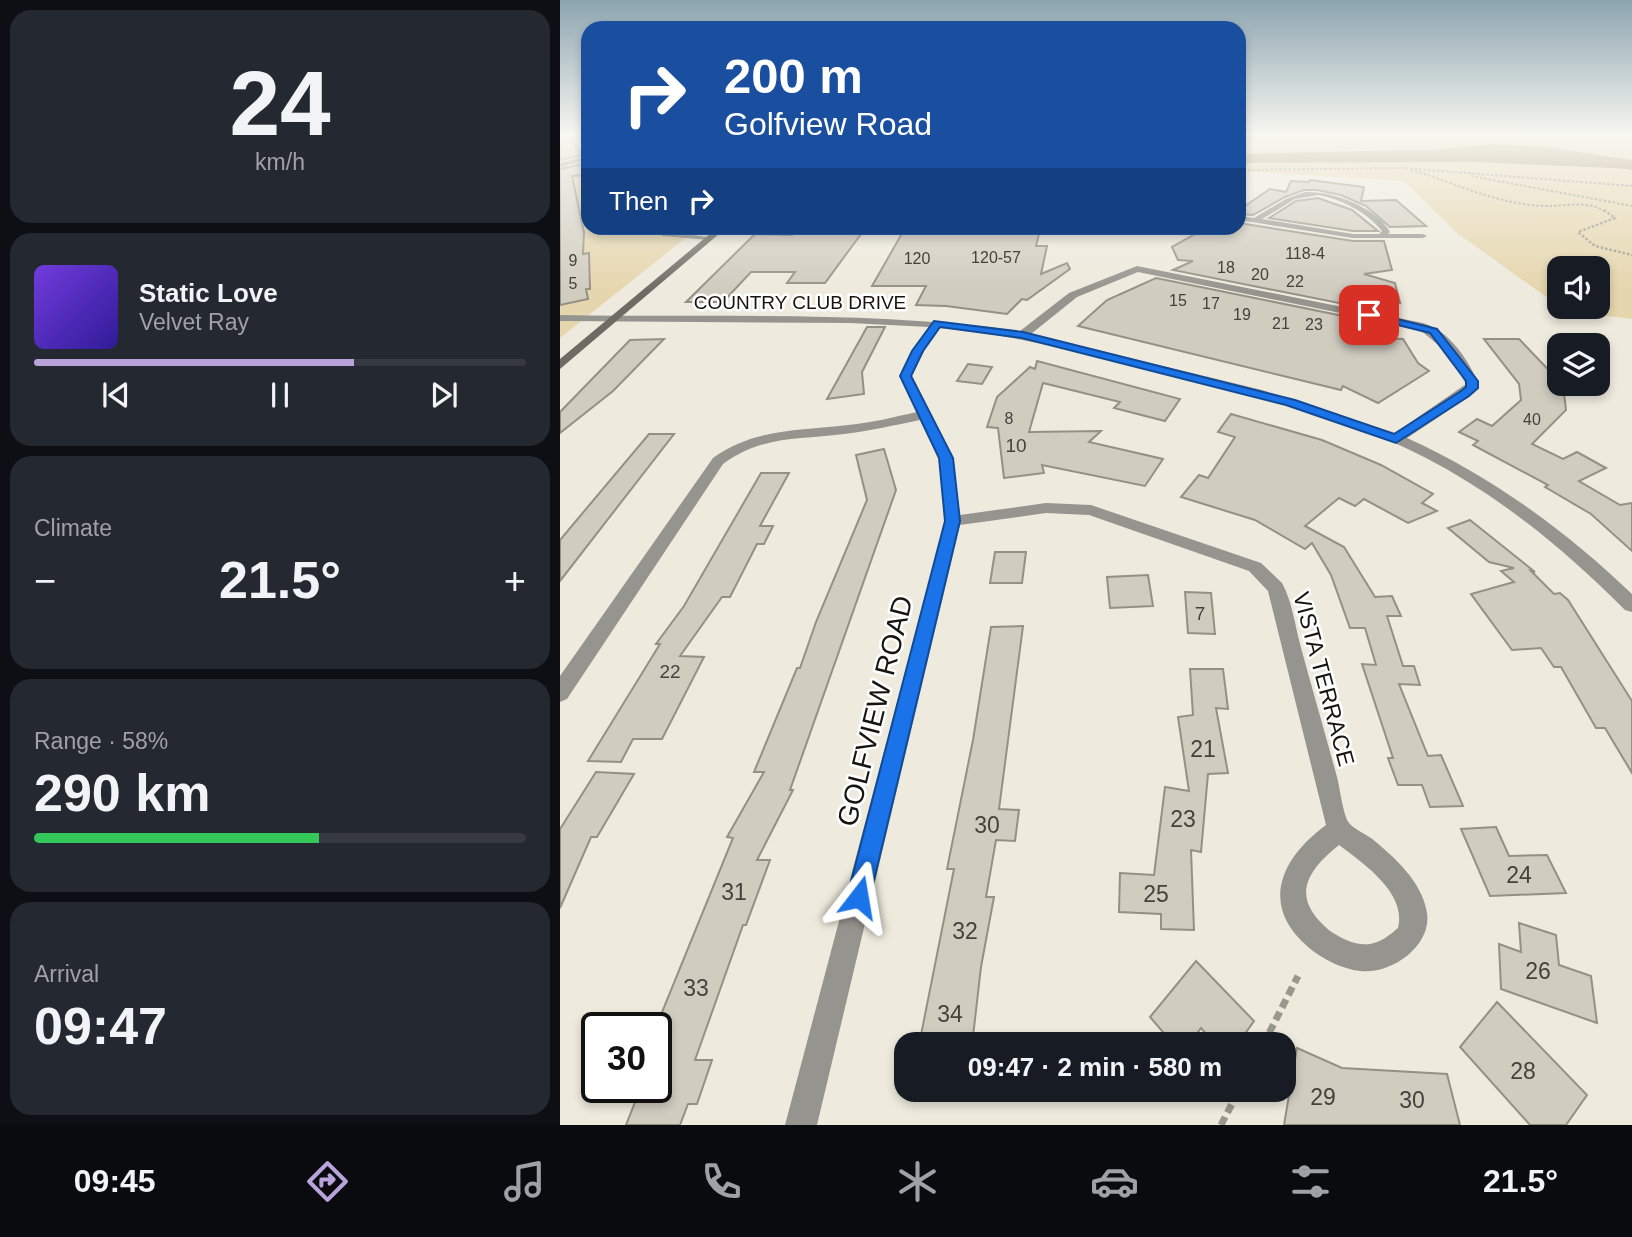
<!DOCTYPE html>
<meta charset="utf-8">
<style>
:root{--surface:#171b24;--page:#242831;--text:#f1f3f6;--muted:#9ea1a6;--line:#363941;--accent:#b9a3db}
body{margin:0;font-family:Arial,sans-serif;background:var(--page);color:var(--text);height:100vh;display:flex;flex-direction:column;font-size:26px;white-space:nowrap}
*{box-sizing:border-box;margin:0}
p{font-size:23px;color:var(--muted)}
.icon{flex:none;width:38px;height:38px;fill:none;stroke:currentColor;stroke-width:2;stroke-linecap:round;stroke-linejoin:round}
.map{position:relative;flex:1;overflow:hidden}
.details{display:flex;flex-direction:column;gap:10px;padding:10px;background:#0d0f14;width:560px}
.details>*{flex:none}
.guide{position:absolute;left:21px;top:21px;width:665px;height:214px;border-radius:21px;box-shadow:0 4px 10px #0003;background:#1a4fa0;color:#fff;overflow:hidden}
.tools{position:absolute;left:987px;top:256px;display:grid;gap:14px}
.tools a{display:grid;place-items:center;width:63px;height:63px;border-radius:14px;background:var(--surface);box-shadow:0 4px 10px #0003;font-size:35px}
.speed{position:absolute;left:21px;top:1012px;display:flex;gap:14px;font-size:35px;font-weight:700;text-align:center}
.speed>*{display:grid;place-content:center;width:91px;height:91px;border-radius:50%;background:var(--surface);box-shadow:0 4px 10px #0003;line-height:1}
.speed .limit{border:4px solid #111;border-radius:10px;background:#fff;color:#111}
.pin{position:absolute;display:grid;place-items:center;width:60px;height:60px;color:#fff;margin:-30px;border-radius:14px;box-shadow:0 4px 10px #0006}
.me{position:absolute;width:77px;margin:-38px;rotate:14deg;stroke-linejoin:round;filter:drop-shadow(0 0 5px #0008)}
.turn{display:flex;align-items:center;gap:24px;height:147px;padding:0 28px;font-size:32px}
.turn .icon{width:91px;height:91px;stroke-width:2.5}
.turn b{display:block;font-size:49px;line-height:60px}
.then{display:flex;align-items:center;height:66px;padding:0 28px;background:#0003;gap:14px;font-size:26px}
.big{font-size:52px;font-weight:600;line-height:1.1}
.details .tile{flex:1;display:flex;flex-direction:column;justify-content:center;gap:10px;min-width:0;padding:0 24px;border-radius:21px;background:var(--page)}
.details .dial{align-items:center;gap:0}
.dial b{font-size:91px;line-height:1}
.song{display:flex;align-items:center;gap:21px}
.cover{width:84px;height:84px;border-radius:10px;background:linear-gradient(135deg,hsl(260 70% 55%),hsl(250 70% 35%))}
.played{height:7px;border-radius:4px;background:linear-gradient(90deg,var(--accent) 65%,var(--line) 65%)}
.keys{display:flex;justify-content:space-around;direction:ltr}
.heat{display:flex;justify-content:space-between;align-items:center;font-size:38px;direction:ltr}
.charge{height:10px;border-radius:5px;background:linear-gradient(90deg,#34c759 58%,var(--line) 0)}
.trip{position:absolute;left:334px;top:1032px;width:402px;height:70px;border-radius:21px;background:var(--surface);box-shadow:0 4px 10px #0003;font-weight:600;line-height:70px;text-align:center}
.tabs{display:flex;height:112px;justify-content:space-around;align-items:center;background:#090b0e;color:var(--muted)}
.tabs .icon{width:49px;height:49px}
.tabs .selected{color:var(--accent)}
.tabs b{font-size:32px;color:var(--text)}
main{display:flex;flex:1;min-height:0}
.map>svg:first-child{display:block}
.green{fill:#e6d6ad}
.water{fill:#a28f5c}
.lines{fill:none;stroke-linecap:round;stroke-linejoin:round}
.river{fill:#a28f5c;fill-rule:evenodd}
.building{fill:#d1ccc0;stroke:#949084;stroke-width:2}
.path-far2{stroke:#9a978d;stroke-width:2;stroke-dasharray:2.5 2;stroke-linecap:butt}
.path-far1{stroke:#9a978d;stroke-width:2.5;stroke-dasharray:2.5 2;stroke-linecap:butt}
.path{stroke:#9a978d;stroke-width:7;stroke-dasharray:9 5;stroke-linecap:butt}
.service{fill:#96948f;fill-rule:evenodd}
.minor{fill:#96948f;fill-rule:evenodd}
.secondary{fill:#6e6b64;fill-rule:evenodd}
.route{fill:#1a73e8;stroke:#114b97;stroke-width:2}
.labels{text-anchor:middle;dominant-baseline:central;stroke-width:5;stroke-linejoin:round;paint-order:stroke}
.far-number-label{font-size:16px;fill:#44423b}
.far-street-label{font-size:19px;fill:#15140f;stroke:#fff}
.number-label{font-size:19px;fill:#44423b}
.street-label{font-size:23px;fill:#15140f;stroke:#fff}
.near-number-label{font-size:23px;fill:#44423b}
.near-street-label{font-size:28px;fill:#15140f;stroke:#fff}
</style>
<main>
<section class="details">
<div class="tile dial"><b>24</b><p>km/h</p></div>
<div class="tile">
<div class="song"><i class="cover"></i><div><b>Static Love</b><p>Velvet Ray</p></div></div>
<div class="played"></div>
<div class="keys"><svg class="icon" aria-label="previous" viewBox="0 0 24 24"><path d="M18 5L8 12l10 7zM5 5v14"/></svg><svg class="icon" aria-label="pause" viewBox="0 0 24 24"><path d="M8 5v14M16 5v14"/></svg><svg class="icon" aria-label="next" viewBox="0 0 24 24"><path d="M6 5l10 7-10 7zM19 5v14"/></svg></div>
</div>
<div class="tile"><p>Climate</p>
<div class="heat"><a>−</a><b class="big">21.5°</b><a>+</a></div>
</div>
<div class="tile"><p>Range · 58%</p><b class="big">290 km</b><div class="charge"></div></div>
<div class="tile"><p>Arrival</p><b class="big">09:47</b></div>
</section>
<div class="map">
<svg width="1072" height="1125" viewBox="0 0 1072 1125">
<rect width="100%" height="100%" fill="#eeeadd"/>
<!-- green -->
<g class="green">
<polygon points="679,134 803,137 801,134 1022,134 1034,139 1072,140 1072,161 955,151 679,154"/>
<polygon points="28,154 28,228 138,228 0,338 0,161"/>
<polygon points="802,161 915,162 1072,169 1072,319 1006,311 1000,306 1038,306 1038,268 999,268 999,306 897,233 844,181 679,171 679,163"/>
</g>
<!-- water -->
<path class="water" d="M852,150c74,2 146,3 220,11v8l-157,-7 -236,1v-9z"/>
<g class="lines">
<!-- river -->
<polygon class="river" points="933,144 987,147 1072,160 1072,170 987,157 933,154 864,161 856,156 864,151"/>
</g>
<!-- building -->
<g class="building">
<polygon points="0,134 8,134 22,155 0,160"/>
<polygon points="28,163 28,175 12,176 24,232 23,254 29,253 30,289 26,289 28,299 0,305 0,169"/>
<polygon points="750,180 804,187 801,201 836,200 866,226 830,227 806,206 781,195 757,190 744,190 725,197 693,215 679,214 679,210 710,189 726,192 731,181 749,182"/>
<polygon points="758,198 792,210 818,231 793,231 709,218 736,201"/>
<polygon points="679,223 793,241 824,241 832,270 804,274 835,283 840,303 818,299 824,312 613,270 633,261 618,260 612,247 646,228 679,228"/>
<polygon points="237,229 304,230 265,283 227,283 235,272 191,272 163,302 126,302 195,234 232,235"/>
<polygon points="344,230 450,230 479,234 476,246 487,246 481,274 507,263 510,269 467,300 462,299 447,314 386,306 356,305 366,286 312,286"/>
<polygon points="596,278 818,323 809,338 843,339 858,363 869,371 818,403 783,386 781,390 518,326 547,300"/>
<polygon points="307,327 325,327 302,372 304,394 267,399"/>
<polygon points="104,339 53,391 0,433 0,412 70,340"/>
<polygon points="924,339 959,339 1003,385 1006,410 972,444 1003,459 1017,452 1046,468 1019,481 1060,505 1072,503 1072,551 1031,514 985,487 988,485 913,445 918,441 899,432 917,419 932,426 961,400 959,384"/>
<polygon points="477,361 620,399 605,421 554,408 560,402 483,383 469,432 541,431 529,442 603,459 585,486 482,465 484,473 444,478 438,428 427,427 437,397 470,367 475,369"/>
<polygon points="408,364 432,367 422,384 397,381"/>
<polygon points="671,414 762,440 821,465 873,494 862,503 877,511 848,523 804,499 795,506 779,498 745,526 784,547 815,597 832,596 841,616 827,616 843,666 854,666 860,685 839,684 868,756 881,755 903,806 870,807 862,785 838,785 828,758 833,758 802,664 816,665 805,628 790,628 771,575 752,543 745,549 695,520 621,497 639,475 648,478 675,437 658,432"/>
<polygon points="89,434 114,434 0,581 0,540"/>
<polygon points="324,449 336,490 230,790 233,790 197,860 210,860 186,925 183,925 135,1060 152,1060 137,1104 128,1104 120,1125 66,1125 81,1087 96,1087 96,1027 173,838 167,837 204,772 194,772 237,668 240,668 256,622 307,500 296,455"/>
<polygon points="201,473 229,473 200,526 213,526 204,544 197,544 170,597 162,597 120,656 144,657 102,739 73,739 61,762 28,761 100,644 96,644 124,606"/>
<polygon points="910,520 975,572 971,571 994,594 1000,593 1008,600 1072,701 1072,773 1045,728 1036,728 1001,667 994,667 981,648 952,650 911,594 954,582 941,571 954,568 929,562 888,528"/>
<polygon points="435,552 466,552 462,583 430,583"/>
<polygon points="588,575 593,606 550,608 547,577"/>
<polygon points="625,592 651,593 655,634 628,633"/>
<polygon points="463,626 439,809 459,810 455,841 436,840 426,897 434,897 421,967 412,1045 359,1045 394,869 387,869 413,740 431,627"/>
<polygon points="630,669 663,669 668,709 656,708 668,773 648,774 641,852 631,850 634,930 601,929 601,914 559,912 560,873 594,875 605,787 629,791 618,717 633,715"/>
<polygon points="36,772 74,774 37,837 31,837 0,908 0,829"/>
<polygon points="936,827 949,856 987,855 1006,893 930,896 901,829"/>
<polygon points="959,923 996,935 999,965 1031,976 1037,1023 941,989 939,944 961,952"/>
<polygon points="636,961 694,1021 677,1045 656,1045 641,1028 628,1045 614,1045 590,1017"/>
<polygon points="937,1002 1027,1095 1006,1125 970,1125 900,1047"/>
<polygon points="737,1048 782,1068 887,1074 900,1125 724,1125"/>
</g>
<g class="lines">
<!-- path-far2 -->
<g class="path-far2">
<polyline points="679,170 843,168 1072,186"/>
<path d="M851,170c45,13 89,36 137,36 19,0 40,-6 58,6"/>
<polyline points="911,176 1072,206"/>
</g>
<!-- path-far1 -->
<polyline class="path-far1" points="1044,210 1055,218 1018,232 1035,246 1072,255"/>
<!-- path -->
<g class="path">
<polyline points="703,1045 738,976"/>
<polyline points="661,1125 679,1090"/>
</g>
<!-- service -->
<g class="service">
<path d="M745,192c28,-1 71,15 85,40l-2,2h35l4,2 -4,2h-70l-114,-18v-4l15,2 32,-19zM758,195c23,4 49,17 64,36l-3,3h-26l-91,-15 33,-20z"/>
<polygon points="86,228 153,238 149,240 103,236"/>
<polygon points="552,228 588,228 567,233"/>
</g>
<!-- minor -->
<g class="minor">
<polygon points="20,134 28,134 28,139"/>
<polygon points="28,156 28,160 0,167 0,163"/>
<path d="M577,266l286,57c27,8 45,37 56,61l-9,12 -63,42c84,38 158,92 225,156v18l-7,-2c-60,-60 -125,-114 -201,-153 -85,-44 -184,-66 -277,-88 -69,-17 -136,-35 -207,-41l-16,23 -12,25 41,82 7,57 86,-12 45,2 170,58 21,20c10,18 13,42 18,61 12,44 25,89 37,133 3,11 6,38 12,46 5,6 16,11 22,15 23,19 51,43 56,75 5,33 -36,62 -67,58 -18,-2 -38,-12 -52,-24 -49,-42 -27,-89 18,-122l-58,-234 -19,-20 -160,-56 -43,-2 -86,12 -143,600h-32l160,-604 -6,-63 -19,-38c-25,5 -50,11 -76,14 -46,6 -81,1 -121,30l-156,235 -7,3v-26l153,-218c41,-30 86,-27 135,-33 23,-2 46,-8 69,-13l-17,-36 12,-25 17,-24 -79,-4 -290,-2v-6c154,3 307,-5 460,16l49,-38zM578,272l281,57 29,24 18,31 -71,49 -133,-43 -231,-56 46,-37zM779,845c25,19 68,48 59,83 -8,7 -17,14 -28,16 -14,2 -28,-5 -40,-13 -39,-32 -26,-58 9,-86z"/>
</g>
<!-- secondary -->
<polygon class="secondary" points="157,228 166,228 0,369 0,359"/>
</g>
<!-- sky -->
<linearGradient id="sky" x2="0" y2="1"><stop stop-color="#8ca5b0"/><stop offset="0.46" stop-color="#f7f6f0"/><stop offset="1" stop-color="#f7f6f0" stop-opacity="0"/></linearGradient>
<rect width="1072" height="291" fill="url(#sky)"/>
<!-- route -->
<polygon class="route" points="809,312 877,329 918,381 918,388 909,396 836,443 726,405 462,338 380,327 363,351 351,376 393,458 400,521 310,897 307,906 299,909 290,906 287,897 385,521 379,458 340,376 352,351 374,321 463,332 735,400 834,434 901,391 906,387 906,381 870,333 805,317"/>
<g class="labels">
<!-- far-number labels -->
<g class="far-number-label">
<text x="745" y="253">118-4</text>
<text x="436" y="257">120-57</text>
<text x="357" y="258">120</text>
<text x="13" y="260">9</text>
<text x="666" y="267">18</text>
<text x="700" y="274">20</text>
<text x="735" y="281">22</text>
<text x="13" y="283">5</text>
<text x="618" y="300">15</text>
<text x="651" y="303">17</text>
<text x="682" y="314">19</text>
<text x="721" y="323">21</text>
<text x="754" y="324">23</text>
<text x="449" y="418">8</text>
<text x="972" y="419">40</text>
</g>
<!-- far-street labels -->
<g class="far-street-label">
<text x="240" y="302">COUNTRY CLUB DRIVE</text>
</g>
<!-- number labels -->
<g class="number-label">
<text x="456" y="445">10</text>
<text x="640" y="613">7</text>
<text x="110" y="671">22</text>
</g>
<!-- street labels -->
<g class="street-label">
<text transform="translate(764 679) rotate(75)">VISTA TERRACE</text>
</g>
<!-- near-number labels -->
<g class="near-number-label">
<text x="643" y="749">21</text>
<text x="623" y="819">23</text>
<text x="427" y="825">30</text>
<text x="959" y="875">24</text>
<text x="174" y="892">31</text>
<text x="596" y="894">25</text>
<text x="405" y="931">32</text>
<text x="978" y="971">26</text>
<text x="136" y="988">33</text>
<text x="390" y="1014">34</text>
<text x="963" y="1071">28</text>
<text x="763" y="1097">29</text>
<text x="852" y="1100">30</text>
</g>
<!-- near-street labels -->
<g class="near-street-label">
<text transform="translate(315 711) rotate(-76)">GOLFVIEW ROAD</text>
</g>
</g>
</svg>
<div class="tools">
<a><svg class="icon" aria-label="sound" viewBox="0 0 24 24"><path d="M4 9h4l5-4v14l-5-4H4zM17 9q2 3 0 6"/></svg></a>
<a><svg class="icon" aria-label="layers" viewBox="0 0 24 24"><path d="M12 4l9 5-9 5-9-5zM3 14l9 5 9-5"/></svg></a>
</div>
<div class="speed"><div class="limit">30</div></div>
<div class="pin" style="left:809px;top:315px;background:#d93025"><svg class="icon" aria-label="arrive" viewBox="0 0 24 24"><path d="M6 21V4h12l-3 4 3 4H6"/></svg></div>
<svg class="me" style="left:299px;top:897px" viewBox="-20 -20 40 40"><path d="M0-17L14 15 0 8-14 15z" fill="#1a73e8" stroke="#fff" stroke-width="4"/></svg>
<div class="trip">09:47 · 2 min · 580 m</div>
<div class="guide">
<div class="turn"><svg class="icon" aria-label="right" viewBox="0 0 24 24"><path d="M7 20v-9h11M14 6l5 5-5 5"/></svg><div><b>200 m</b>Golfview Road</div></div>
<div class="then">Then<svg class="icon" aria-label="right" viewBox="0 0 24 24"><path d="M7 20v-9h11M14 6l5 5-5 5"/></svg></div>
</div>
</div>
</main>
<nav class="tabs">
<b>09:45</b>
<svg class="icon selected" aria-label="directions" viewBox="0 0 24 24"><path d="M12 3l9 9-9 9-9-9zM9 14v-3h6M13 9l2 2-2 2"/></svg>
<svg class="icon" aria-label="music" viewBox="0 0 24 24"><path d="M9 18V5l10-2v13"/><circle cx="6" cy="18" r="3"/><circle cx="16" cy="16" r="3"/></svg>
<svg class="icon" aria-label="phone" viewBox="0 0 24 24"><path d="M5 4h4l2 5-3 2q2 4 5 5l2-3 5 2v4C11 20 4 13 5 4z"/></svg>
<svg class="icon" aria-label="climate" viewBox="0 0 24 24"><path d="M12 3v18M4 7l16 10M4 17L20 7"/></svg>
<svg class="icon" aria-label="car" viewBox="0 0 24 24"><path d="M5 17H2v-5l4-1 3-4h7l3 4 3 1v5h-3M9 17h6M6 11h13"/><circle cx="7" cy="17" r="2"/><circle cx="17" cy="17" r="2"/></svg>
<svg class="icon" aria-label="filters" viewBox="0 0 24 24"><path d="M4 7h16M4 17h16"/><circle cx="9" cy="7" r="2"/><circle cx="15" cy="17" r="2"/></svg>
<b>21.5°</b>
</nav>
